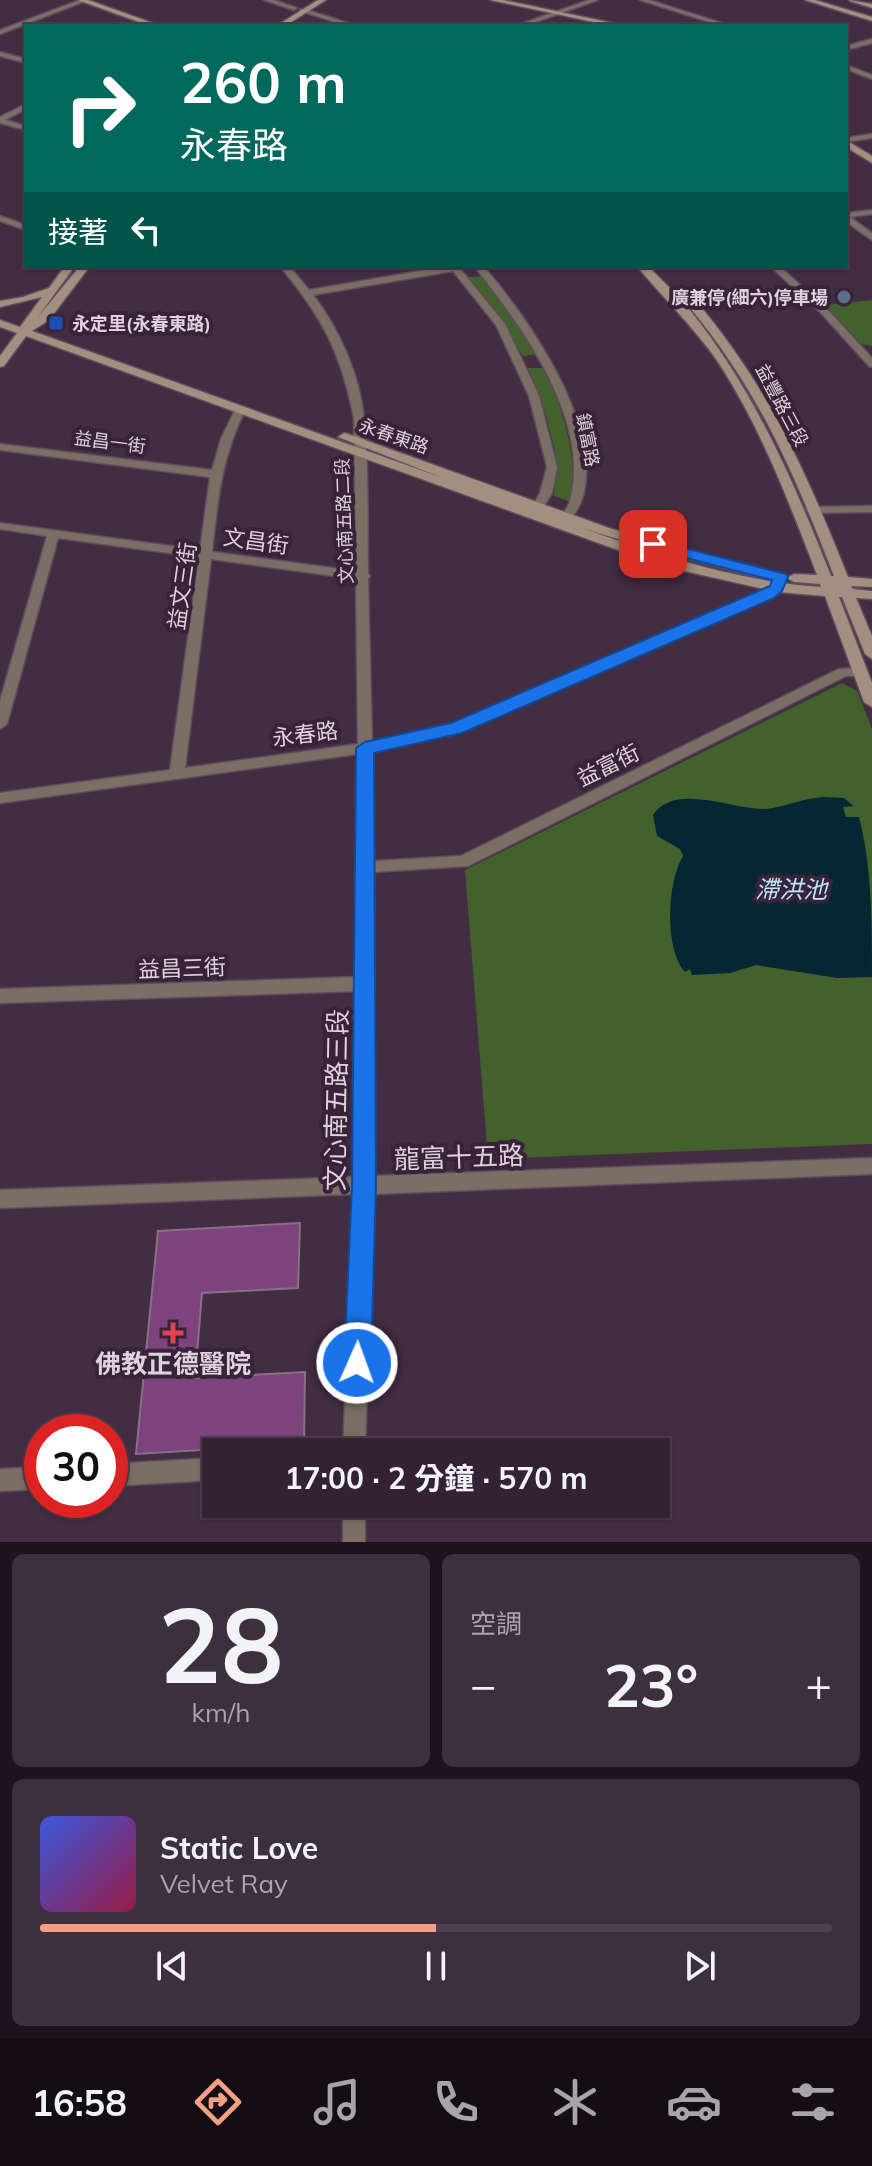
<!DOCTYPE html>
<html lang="zh-TW">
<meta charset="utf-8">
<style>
:root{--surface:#322232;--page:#3d2f3e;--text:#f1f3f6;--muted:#a8a4ac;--line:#4d3f4d;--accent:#f39f84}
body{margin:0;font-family:Mulish,"Noto Sans TC",sans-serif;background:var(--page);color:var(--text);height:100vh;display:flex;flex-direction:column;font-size:30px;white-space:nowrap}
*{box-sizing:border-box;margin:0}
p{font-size:26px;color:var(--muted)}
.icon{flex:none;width:44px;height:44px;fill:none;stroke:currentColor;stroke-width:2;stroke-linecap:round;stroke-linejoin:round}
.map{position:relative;height:1542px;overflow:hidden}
.sheet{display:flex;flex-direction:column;gap:12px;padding:12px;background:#1c131c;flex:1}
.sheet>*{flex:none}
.hud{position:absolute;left:24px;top:24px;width:824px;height:244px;border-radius:0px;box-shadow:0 2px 6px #0004,0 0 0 2px var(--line);background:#00695c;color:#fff;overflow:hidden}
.speed{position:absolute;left:24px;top:1414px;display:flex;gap:16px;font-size:40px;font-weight:700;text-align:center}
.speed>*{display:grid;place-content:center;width:104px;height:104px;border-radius:50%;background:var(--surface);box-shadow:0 2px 6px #0004,0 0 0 2px var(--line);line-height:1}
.speed .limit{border:12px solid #d22;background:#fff;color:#111}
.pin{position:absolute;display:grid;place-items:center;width:68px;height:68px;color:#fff;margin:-34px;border-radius:16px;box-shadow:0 4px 12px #0006}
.me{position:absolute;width:88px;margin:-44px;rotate:2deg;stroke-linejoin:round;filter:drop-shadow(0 0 6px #0008)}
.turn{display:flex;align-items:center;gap:28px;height:168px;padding:0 24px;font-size:36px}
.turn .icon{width:104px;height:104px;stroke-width:2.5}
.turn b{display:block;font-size:56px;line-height:68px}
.then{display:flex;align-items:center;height:76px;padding:0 24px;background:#0003;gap:16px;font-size:30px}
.big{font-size:60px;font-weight:700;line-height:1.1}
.sheet .tile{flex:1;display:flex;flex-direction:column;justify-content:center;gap:12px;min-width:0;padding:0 28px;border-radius:12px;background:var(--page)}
.sheet .dial{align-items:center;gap:0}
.dial b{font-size:104px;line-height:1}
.song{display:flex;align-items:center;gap:24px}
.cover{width:96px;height:96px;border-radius:12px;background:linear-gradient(135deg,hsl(230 70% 55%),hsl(340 70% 35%))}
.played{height:8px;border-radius:4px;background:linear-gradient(90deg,var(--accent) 50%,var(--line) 50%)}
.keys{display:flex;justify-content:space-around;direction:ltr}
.heat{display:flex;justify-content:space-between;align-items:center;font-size:44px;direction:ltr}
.sheet .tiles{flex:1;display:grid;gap:12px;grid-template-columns:1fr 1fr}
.tile:last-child{grid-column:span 2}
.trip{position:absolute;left:202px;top:1438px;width:468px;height:80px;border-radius:0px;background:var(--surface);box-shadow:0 2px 6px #0004,0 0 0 2px var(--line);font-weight:700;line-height:80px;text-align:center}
.tab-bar{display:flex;height:128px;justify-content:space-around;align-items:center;background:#140e14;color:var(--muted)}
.tab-bar .icon{width:56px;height:56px}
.tab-bar .active{color:var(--accent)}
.tab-bar b{font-size:36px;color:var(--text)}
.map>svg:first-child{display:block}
.green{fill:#43612d}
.water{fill:#052633}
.building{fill:#7d437c;stroke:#896f87;stroke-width:2}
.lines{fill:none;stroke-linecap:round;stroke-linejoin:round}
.street-casing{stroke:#5f4b5e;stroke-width:3}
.secondary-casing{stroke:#5f4b5e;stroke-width:3}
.street{fill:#7b6f65;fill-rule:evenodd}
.secondary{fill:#a18f7f;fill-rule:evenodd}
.route{fill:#1a73e8;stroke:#114b97;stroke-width:2}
.service-dot{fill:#5c6f8a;stroke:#382338;stroke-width:3}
.transit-dot{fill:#1a4fb4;stroke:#382338;stroke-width:3}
.health-dot{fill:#e0444e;stroke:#382338;stroke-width:3}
.labels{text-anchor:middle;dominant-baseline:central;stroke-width:8;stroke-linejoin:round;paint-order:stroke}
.far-poi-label{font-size:18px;font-weight:bold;fill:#dfd1de;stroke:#382338;text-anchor:end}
.far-street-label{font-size:18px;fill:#dfd1de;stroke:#382338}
.street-label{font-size:22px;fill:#dfd1de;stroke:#382338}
.water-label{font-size:24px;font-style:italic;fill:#b9e7fd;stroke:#382338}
.near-street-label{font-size:26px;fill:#dfd1de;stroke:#382338}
.near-poi-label{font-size:26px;font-weight:bold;fill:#dfd1de;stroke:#382338}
</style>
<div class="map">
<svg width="872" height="1542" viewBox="0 0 872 1542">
<rect width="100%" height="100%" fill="#432d42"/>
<!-- green -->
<g class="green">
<polygon points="482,276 504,302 537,354 523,356 492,306 468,277"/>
<polygon points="872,300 872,346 861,344 825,305"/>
<path d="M528,368h15c21,39 34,88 29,132l-3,1 -15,-5 1,-45 -9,-35z"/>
<polygon points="842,683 857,691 872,729 872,1144 488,1159 465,870"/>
</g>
<!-- water -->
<path class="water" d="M822,797l22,1 10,8 -11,1 3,10h13c13,50 13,107 13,160l-35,1 -81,-13 -26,8 -38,2 -2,-6 -5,3c-21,-23 -18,-90 -2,-116l-3,-7 -23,-13 -4,-21c24,-36 88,0 120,-7 17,-4 32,-9 49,-11z"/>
<!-- building -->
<polygon class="building" points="300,1223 298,1288 202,1293 195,1378 305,1372 304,1444 136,1454 158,1231"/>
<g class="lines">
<defs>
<g id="street">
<polygon points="80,0 88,0 0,34 0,30"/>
<polygon points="264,0 273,0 297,8 294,10"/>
<polygon points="589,0 598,0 524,26 515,26"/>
<polygon points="640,0 649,0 731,26 722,26"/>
<polygon points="300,9 304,9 357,26 348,26 300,11"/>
<polygon points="872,39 872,43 846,50 846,46"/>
<polygon points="0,52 26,59 26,63 0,56"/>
<polygon points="846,65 872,75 872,79 846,69"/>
<polygon points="26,104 26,109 5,120 26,126 26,130 0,123 0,117"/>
<polygon points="872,134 872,138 846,142 846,138"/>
<polygon points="872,210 872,214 850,217 872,233 872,240 846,222 846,213"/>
<polygon points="0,216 26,225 26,230 0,221"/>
<path d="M280,266h9l20,24 140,-24h16l-4,4 44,54 34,72 18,71 -5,26 -15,25h-8l-2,-2 13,-23 7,-26 -18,-71 -33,-71 -43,-54 -140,24c26,34 47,80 51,124 5,50 3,104 4,154l2,3 -2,3 4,163 79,-17 314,-134 6,-5 5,-12 4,-1 6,4 -3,11 -10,9 -313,135 -88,20 2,109 87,-5 378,-187 21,-1 6,4 -6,4h-14l-378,190 -94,6 -1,304 499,-18v16l-499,20 -8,258h-22l11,-258 -354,14v-18l355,-13 3,-186 -358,12v-14l358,-12v-223l-358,49v-10l170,-23 29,-213 -141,-19 -51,186 -7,5v-28l47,-165 -47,-7v-6l200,27 10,-73 -210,-27v-6l212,26 9,-31 14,-29 9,-2 1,2c-24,50 -27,88 -33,142l144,19 -2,-153c-14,-68 -31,-99 -74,-152zM211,559l145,20 2,165 -173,24z"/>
<path d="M474,266h9c45,51 124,165 98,236 -4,10 -11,18 -17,26h-8l-2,-2c6,-8 14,-17 16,-26 22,-80 -50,-176 -96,-234z"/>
<polygon points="770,266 779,266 827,309 872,358 872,367 869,366 821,313"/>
<polygon points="872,506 872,512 812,513 806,510 812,507"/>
<polygon points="216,1458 216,1480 110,1486 110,1464"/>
<polygon points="42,1467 42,1489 0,1491 0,1469"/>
<rect x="343" y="1504" width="22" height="38"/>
</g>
<g id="secondary">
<polygon points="78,0 88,0 161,26 150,26"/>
<polygon points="318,0 326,0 285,26 276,26"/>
<polygon points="490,0 503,0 627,26 612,26"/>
<polygon points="805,0 815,0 872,17 872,21"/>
<polygon points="849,0 872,4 872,8 850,1"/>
<polygon points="846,140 872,156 872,163 846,147"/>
<path d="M65,266h10l-38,52 43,-52h10l-41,54 -17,11 411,147 -105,-41 6,-4 4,1 261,94 104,30 55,13 2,3 -7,4 -110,-28 -71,-22c79,28 155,53 239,59l-1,-3 -26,-2 -7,-4 7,-4 23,1c-28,-73 -57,-150 -101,-216 -24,-34 -53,-61 -79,-93h11c14,15 30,29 42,44 64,80 104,172 141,266h3c-40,-103 -75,-186 -147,-272v-4h8c74,87 111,172 153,277l24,2v8l-21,-1 2,3 19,2v8l-16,-1 16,38v23l-7,-5 -23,-57h-3l33,86v24l-8,-5 -39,-106 -48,-4 -115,-26 -636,-230 -22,30 -4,1v-11l17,-23 -17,-6v-7l20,7 22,-30 -42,10v-6l23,-4 26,-9z"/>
</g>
</defs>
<!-- street casing -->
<use href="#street" class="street-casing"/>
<!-- secondary casing -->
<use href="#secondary" class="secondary-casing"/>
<!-- street -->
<use href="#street" class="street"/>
<!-- secondary -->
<use href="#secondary" class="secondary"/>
</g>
<!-- route -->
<polygon class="route" points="653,540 786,574 788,577 782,591 774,598 462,733 374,753 376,1186 371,1363 367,1373 357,1377 348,1373 344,1363 352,1186 356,748 365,742 451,723 770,586 772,580 647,548 647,541"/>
<!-- markers -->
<circle class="service-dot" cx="844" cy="297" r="8"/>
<rect class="transit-dot" x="48" y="315" width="16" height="16" rx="4"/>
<path class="health-dot" d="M169 1321h8v8h8v8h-8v8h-8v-8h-8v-8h8z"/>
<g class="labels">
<!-- far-poi labels -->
<g class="far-poi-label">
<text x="828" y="297">廣兼停(細六)停車場</text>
<text x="72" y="323" text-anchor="start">永定里(永春東路)</text>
</g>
<!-- far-street labels -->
<g class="far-street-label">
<text transform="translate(782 405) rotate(62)">益豐路三段</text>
<text transform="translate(394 436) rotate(19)">永春東路</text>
<text transform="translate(588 440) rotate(79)">鎮富路</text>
<text transform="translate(110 442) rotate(7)">益昌一街</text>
<text transform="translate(344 521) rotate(-92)">文心南五路二段</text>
</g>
<!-- street labels -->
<g class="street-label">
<text transform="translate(256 541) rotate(8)">文昌街</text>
<text transform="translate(182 586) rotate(-82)">益文三街</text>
<text transform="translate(305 734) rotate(-7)">永春路</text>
<text transform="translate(608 765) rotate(-26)">益富街</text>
<text transform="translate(182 968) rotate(-2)">益昌三街</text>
</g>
<!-- water labels -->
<g class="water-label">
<text x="791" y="889">滯洪池</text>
</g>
<!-- near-street labels -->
<g class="near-street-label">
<text transform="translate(336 1100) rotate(-89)">文心南五路三段</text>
<text transform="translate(459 1157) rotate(-2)">龍富十五路</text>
</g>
<!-- near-poi labels -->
<g class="near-poi-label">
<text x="173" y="1363">佛教正德醫院</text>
</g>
</g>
</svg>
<div class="speed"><div class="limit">30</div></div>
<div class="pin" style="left:653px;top:544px;background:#d93025"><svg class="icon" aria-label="arrive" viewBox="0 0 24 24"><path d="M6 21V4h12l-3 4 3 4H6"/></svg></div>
<svg class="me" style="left:357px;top:1363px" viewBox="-20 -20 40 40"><circle r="17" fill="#1a73e8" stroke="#fff" stroke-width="3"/><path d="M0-11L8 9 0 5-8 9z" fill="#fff"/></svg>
<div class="trip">17:00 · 2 分鐘 · 570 m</div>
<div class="hud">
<div class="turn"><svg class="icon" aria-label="right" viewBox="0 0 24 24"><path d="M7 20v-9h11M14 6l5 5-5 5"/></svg><div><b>260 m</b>永春路</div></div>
<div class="then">接著<svg class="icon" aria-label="left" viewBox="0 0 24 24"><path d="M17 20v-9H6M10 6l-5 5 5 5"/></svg></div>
</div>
</div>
<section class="sheet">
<div class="tiles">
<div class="tile dial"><b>28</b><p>km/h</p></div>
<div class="tile"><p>空調</p>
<div class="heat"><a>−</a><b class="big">23°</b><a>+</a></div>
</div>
<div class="tile">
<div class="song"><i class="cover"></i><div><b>Static Love</b><p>Velvet Ray</p></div></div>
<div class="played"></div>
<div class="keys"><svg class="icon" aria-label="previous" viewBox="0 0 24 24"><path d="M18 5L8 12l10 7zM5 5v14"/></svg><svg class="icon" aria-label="pause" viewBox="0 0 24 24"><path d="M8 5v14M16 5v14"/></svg><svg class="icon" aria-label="next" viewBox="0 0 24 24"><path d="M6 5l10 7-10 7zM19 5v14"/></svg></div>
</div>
</div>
</section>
<nav class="tab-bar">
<b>16:58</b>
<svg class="icon active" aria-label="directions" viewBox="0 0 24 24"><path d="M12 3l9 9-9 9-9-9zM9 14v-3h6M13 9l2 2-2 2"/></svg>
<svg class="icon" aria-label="music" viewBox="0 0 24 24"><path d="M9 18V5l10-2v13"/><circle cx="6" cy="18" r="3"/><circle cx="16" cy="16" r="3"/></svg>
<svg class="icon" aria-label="phone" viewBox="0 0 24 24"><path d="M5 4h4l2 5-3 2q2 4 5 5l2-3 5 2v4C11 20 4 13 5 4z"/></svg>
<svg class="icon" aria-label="climate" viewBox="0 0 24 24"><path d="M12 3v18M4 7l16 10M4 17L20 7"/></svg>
<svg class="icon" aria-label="car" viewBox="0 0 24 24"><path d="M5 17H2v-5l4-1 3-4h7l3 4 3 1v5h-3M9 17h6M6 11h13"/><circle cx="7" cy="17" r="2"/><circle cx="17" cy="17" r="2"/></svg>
<svg class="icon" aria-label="filters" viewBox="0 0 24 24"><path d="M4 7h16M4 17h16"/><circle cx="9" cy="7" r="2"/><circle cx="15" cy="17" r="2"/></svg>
</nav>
